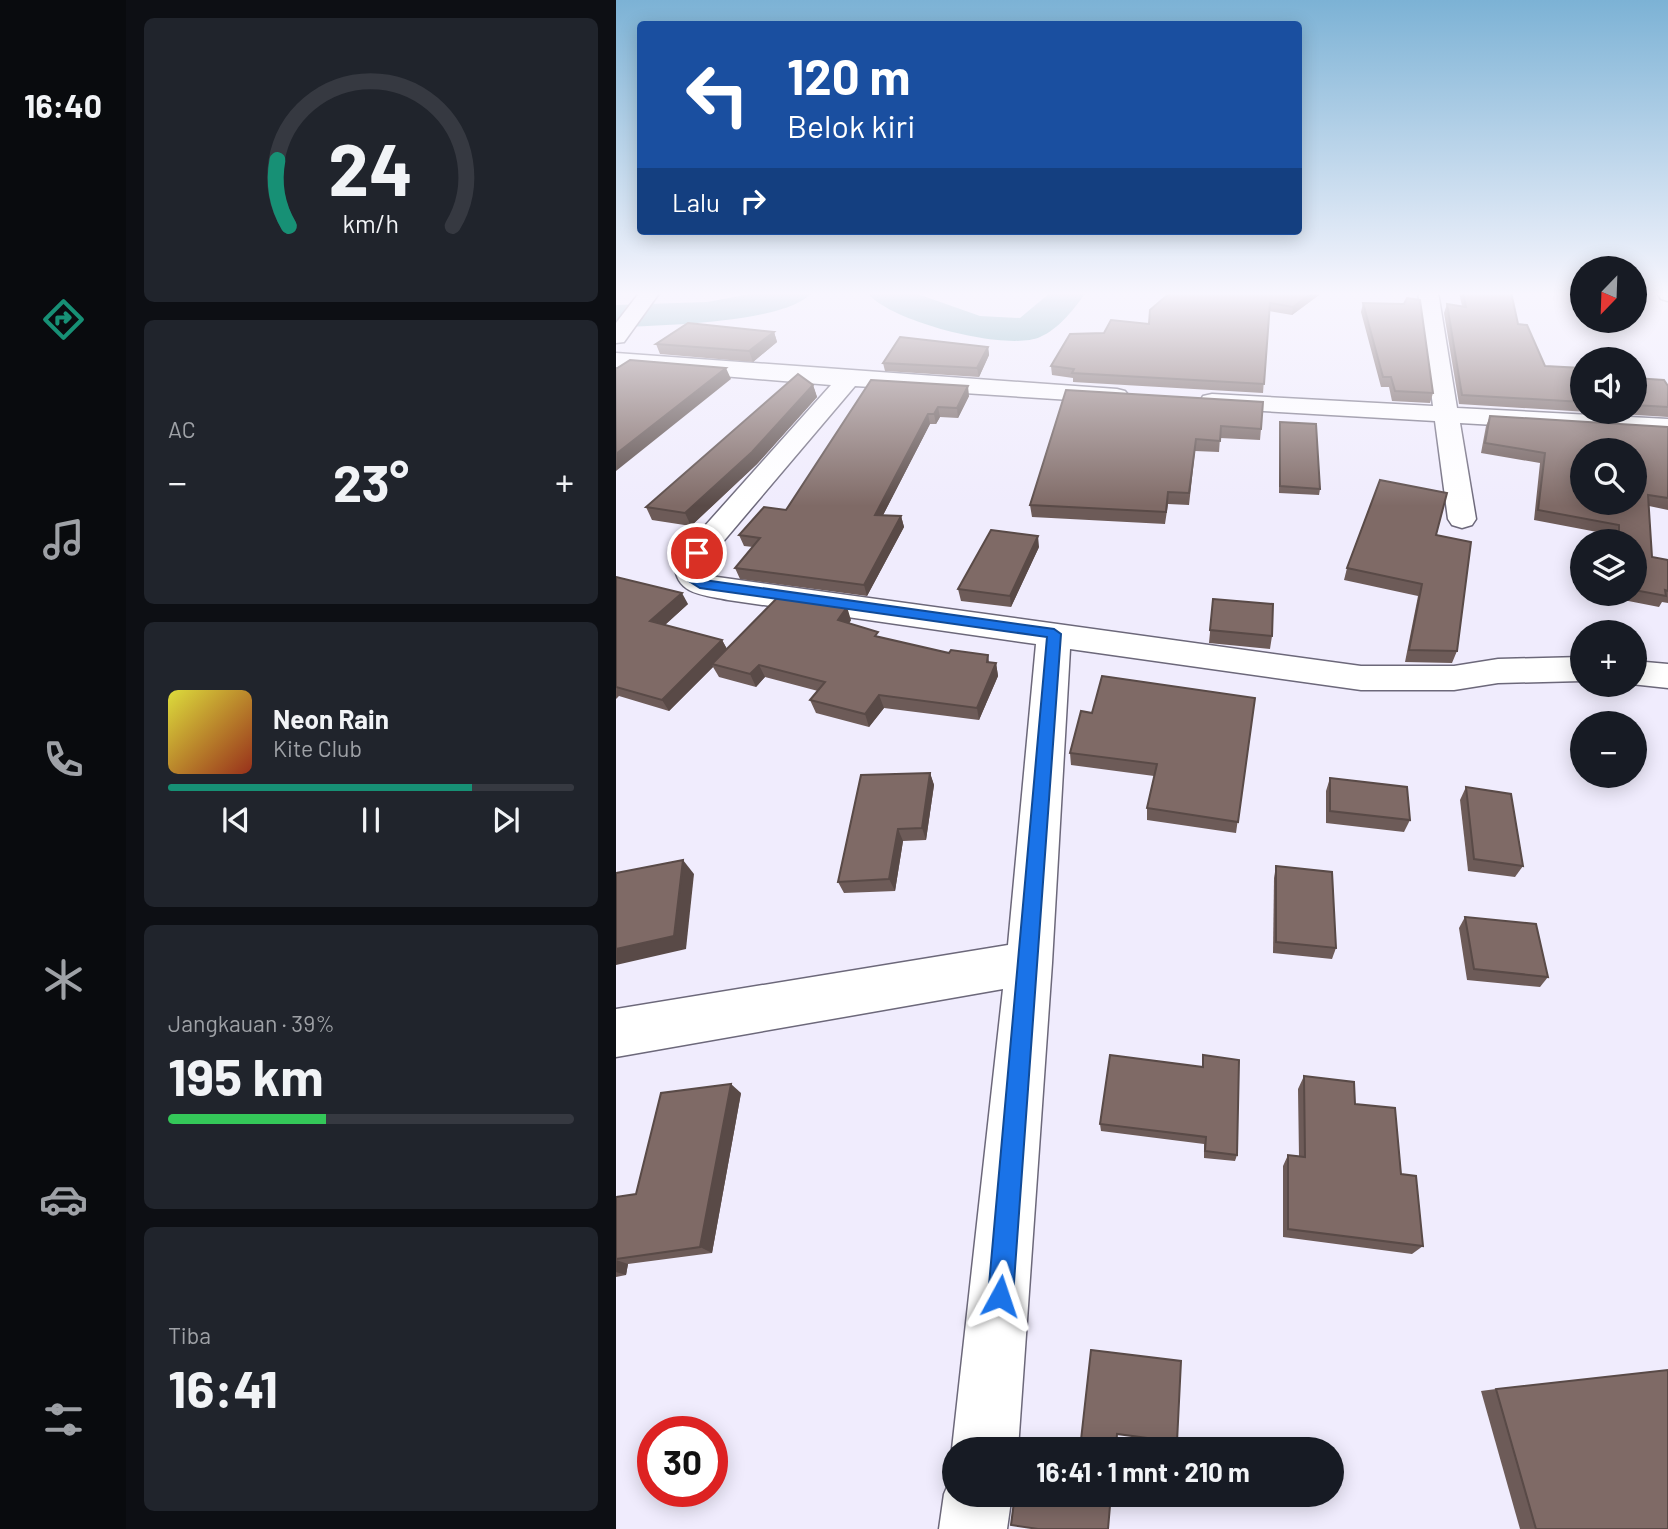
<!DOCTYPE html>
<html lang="id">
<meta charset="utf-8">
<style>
:root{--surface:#171b24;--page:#20242c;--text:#f1f3f6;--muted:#9ea1a6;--line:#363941;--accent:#179075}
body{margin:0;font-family:Barlow,sans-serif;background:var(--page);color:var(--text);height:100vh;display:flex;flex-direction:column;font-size:26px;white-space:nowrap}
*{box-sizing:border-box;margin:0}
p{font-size:23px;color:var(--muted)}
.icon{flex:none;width:38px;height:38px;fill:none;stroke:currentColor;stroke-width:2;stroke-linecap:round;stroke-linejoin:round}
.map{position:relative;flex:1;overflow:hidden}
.details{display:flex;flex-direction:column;gap:18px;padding:18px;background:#0d0f14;width:490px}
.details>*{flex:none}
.guide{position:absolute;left:21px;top:21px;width:665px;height:214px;border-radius:7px;box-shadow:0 4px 18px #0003;background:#1a4fa0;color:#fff;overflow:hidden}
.needle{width:46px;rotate:203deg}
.controls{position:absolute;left:954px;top:256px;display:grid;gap:14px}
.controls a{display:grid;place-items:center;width:77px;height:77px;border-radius:50%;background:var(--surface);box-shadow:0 4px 18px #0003;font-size:35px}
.speed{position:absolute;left:21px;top:1416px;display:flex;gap:14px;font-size:35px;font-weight:700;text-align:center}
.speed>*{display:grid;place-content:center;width:91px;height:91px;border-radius:50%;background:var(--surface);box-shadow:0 4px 18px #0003;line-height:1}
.speed .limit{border:10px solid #d22;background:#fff;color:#111}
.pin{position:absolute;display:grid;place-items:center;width:60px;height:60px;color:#fff;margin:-30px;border:4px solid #fff;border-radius:50%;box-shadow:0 2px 7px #0007}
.me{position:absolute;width:77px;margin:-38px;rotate:5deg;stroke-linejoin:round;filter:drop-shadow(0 0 5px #0008)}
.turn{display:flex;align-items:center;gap:24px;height:147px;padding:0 35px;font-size:32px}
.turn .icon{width:91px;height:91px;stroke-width:2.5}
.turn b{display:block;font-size:49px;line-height:60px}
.then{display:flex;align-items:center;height:66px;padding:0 35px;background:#0003;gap:14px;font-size:26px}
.big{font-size:52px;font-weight:700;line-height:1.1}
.details .tile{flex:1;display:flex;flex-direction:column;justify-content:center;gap:10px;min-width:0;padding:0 24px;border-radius:10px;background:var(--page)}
.details .dial{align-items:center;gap:0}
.dial svg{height:182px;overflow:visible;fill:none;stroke:var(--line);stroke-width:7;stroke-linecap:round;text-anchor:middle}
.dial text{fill:var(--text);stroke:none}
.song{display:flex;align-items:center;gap:21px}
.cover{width:84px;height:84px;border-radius:10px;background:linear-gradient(135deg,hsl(60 70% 55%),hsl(10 70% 35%))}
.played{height:7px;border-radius:4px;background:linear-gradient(90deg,var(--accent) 75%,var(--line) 75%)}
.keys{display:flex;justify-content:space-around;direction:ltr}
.heat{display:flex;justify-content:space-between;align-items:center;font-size:38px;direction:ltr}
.charge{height:10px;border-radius:5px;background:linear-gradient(90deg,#34c759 39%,var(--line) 0)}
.trip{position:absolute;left:326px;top:1437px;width:402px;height:70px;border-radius:35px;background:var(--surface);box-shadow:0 4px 18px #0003;font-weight:700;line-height:70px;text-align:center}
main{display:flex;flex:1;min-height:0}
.tab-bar{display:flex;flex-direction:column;width:126px;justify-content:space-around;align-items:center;background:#090b0e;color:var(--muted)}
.tab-bar .icon{width:49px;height:49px}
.tab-bar .current{color:var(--accent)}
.tab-bar b{font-size:32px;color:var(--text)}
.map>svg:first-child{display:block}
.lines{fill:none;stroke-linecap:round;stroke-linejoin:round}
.river{fill:#7ab0b8;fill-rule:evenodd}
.street-casing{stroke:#6c687a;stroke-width:3}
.highway-casing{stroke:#6c687a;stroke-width:3}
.street{fill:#fff;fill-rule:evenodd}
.highway{fill:#fff;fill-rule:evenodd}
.wall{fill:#6d5b58}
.shaded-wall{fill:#594a47}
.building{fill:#7f6a66;stroke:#594a47;stroke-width:2;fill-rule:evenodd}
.route{fill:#1a73e8;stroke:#114b97;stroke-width:2}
</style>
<main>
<nav class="tab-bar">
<b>16:40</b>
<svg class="icon current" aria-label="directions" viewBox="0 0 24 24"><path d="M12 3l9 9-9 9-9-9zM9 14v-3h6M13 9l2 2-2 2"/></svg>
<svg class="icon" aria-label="music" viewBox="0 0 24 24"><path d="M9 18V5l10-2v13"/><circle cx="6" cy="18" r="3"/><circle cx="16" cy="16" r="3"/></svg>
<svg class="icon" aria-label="phone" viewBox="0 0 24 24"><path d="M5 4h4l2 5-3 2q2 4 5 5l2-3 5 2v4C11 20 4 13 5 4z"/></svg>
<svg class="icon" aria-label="climate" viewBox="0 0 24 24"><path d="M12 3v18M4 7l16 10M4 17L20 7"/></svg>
<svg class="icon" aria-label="car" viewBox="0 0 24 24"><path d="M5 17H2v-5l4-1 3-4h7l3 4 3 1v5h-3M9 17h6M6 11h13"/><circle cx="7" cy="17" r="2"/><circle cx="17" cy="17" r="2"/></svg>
<svg class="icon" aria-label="filters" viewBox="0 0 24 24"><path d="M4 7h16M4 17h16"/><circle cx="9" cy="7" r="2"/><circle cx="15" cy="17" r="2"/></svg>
</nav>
<section class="details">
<div class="tile dial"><svg viewBox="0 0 100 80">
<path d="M14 69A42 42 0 1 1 86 69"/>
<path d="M14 69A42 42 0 0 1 9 40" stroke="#179075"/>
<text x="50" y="56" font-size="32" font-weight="700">24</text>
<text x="50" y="72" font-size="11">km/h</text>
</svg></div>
<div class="tile"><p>AC</p>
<div class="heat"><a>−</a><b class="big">23°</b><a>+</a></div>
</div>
<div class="tile">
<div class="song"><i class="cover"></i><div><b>Neon Rain</b><p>Kite Club</p></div></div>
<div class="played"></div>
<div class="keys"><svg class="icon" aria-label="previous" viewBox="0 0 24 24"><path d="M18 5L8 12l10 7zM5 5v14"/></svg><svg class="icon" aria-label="pause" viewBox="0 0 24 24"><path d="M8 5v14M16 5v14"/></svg><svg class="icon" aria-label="next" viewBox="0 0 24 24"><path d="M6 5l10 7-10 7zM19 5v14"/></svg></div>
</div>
<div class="tile"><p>Jangkauan · 39%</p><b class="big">195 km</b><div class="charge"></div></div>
<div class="tile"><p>Tiba</p><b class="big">16:41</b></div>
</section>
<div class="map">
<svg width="1052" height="1529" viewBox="0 0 1052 1529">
<rect width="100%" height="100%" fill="#f0ecfd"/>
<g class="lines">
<!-- river -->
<g class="river">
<path d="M145,292h51c-22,31 -157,34 -196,35v-22l91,-3z"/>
<path d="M251,292h45l68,24 40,2 31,-26h35c-11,16 -27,37 -46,45 -33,15 -153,-16 -173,-45z"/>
</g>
<defs>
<g id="street">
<polygon points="802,292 822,292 841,408 1052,419 1052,435 844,423 860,519 856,525 846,528 836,525 832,519 819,421 596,408 587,406 584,401 587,396 596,394 817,406"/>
<polygon points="1040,292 1052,292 1052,301 1045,299"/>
<path d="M0,353l501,36 8,2 4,5 -4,5 -8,2 -262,-17 -144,170 -6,11 5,9 651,90h93l44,-7 84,-2v24l-84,2 -44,7h-93l-291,-41 -18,314 -34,486h-64v4l-2,-4 51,-460 -387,68v-48l392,-64 28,-301 -308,-44c-23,-5 -51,-5 -53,-33l11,-20 145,-162 -215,-18z"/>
<polygon points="1018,661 1052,664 1052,688 1015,684 1018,684"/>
<polygon points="338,1471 338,1494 396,1494 391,1529 323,1529 328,1494"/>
</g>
<polygon id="highway" points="24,292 44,292 8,342 0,343 0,323"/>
</defs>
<!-- street casing -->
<use href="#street" class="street-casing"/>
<!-- highway casing -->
<use href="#highway" class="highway-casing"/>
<!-- street -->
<use href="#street" class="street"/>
<!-- highway -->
<use href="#highway" class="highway"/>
</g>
<!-- wall -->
<g class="wall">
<polygon points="707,292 676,315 653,311 647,393 457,382 457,378 436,375 435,366 488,333 533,324"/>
<polygon points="843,292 895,292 902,324 929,366 966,368 966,411 1018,411 1018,378 1052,386 1052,417 843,404 828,313 831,304 846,306"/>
<polygon points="747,303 817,393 814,403 776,401 773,387 765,387 745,312"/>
<polygon points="158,332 161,342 137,362 44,354 40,344"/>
<polygon points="372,347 373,355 363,377 269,371 267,363"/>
<polygon points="255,380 353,396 342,418 324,417 320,424 314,424 267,515 285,516 288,527 251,596 124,579 119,568 137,547 128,546 123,535 170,510"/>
<polygon points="197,385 201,397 141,464 75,526 36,520 30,507"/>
<polygon points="450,390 645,429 644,440 604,438 603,452 579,451 573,505 552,504 549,524 416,517 414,505"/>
<polygon points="874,416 1052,427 1052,510 1033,506 1036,557 1052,560 1052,603 1046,602 1043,607 997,598 997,593 1018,593 1018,541 997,541 997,535 918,520 924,463 865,453 870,426"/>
<polygon points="664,422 704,489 703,495 663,493"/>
<polygon points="820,535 841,651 836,663 789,662 802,596 728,580 731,568"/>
<polygon points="423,547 395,607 345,601 342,589"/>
<polygon points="0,577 72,604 49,625 106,640 111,649 235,620 233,624 263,637 333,653 372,655 373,662 380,663 382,676 363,720 268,708 253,727 200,713 194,700 202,691 149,677 140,687 103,677 97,667 53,711 3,696 0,699"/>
<polygon points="597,599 656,636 654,649 593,643"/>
<polygon points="639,698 620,833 531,820 531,808 538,776 455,765 454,753 476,713"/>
<polygon points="314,773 318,785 310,840 287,841 279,891 228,893 222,882"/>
<polygon points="714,778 794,820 788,832 710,823 710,791"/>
<polygon points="850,787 907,866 899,877 852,871 844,800"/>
<polygon points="660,866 720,948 716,959 657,953 658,878"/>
<polygon points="849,917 932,977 924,987 851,980 843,928"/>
<polygon points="587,1055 621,1155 619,1161 588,1158 588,1144 485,1131 484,1124 586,1066"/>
<polygon points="688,1076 739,1104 785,1174 807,1246 796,1254 667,1237 667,1166 672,1155 683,1157 682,1089"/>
<polygon points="125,1093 96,1253 12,1264 10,1275 0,1277 0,1197 20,1194"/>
<polygon points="880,1389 1052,1529 904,1529 865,1391"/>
</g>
<!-- shaded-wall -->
<g class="shaded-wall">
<polygon points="697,292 707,292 676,315 677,307"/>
<polygon points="158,332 161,342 137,362 133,351"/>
<polygon points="372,347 373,355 363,377 361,368"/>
<polygon points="110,368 115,379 0,471 0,454"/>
<polygon points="197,385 201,397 141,464 75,526 69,513"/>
<polygon points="352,386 353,396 342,418 341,408"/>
<polygon points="322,407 324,417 320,424 318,414"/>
<polygon points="312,414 314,424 262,525 259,515"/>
<polygon points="285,516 288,527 251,596 248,585"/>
<polygon points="422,536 423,547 395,607 394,596"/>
<polygon points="66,593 72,604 41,632 34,621"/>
<polygon points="231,607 235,620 227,633 222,620"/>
<polygon points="106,640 112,651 96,664 97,667 53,711 46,700"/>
<polygon points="380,663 382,676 363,720 361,708"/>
<polygon points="143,665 149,677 140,687 134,674"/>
<polygon points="263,695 268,708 253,727 249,714"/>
<polygon points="314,773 318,785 310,840 306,828"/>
<polygon points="282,829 287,841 279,891 273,879"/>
<polygon points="67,860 78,874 70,949 0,965 0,949"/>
<polygon points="115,1084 125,1093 96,1253 84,1247"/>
<polygon points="0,1260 12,1264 10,1275 0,1272"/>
</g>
<!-- building -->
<g class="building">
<polygon points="555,292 697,292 677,307 654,303 648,384 456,373 458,369 435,366 454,334 488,333 495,320 533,324 534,310"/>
<polygon points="847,292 895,292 902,324 911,325 929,366 966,368 966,402 846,395 831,304 850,307"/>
<polygon points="791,298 804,300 817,393 779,391 775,377 767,377 747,303 788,304"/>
<polygon points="72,323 158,332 133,351 40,344"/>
<polygon points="284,337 372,347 361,368 267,363"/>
<polygon points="14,360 110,368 0,454 0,369"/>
<polygon points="182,374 197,385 136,452 69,513 30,507"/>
<polygon points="1018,378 1048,380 1052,386 1052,407 1018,405"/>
<polygon points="255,380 352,386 341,408 322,407 318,414 312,414 259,515 285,516 248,585 119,568 144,538 123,535 148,507 170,510"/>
<polygon points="450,390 647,402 645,429 605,426 604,441 580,439 573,493 552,492 550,512 414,505"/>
<path d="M874,416l178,11v71l-20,-3 4,62 16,3v31l-3,-1 1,6 -32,-6v-49h-15v-16l-81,-15 7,-57 -60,-10zM966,450h52v52h-52z"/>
<polygon points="664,422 700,424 704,489 664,486"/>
<polygon points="764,480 831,493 820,535 855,542 841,651 793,650 806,584 731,568"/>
<polygon points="375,530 422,536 394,596 342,589"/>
<polygon points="0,577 66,593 34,621 106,640 46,700 0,687"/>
<polygon points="161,598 231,607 222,620 262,632 259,636 333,653 335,650 372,655 371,662 380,663 361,708 263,695 249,714 194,700 209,682 143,665 134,674 96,664"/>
<polygon points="597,599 657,604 656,636 594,630"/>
<polygon points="486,676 639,698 622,822 531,808 541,764 454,753 465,711 476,713"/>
<polygon points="314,773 306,828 282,829 273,879 222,882 245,775"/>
<polygon points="714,778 791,787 794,820 714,811"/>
<polygon points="850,787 895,794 907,866 858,859"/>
<polygon points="67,860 58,936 0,949 0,873"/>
<polygon points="660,866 716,872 720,948 660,942"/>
<polygon points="849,917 920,924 932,977 858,969"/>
<polygon points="494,1055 587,1067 587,1055 623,1060 621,1155 589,1151 590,1137 484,1124"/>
<polygon points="688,1076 738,1082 739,1104 779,1108 785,1174 800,1176 807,1246 672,1229 672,1155 689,1157"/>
<polygon points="115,1084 84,1247 0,1259 0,1197 20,1194 45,1093"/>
<polygon points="475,1350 565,1361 561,1442 501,1434 500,1449 464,1449"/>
<polygon points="1052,1370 1052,1529 920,1529 880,1389"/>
<polygon points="399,1494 495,1494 492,1529 422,1529 395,1525"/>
</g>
<!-- sky -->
<linearGradient id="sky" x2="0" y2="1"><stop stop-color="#7cb2d5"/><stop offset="0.58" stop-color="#f8f6fe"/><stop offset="1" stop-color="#f8f6fe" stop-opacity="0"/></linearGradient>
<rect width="1052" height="506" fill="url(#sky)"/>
<!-- route -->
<polygon class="route" points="81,549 88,553 81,567 81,576 88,580 438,629 445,634 397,1296 393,1305 384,1309 376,1305 372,1296 431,637 84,588 68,578 68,567 77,551"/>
</svg>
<div class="controls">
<a><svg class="needle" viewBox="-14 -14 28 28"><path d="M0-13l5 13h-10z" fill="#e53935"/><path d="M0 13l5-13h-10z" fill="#9ea1a6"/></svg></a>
<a><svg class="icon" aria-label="sound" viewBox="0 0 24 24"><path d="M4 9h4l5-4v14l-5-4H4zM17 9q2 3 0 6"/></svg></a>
<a><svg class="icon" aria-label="search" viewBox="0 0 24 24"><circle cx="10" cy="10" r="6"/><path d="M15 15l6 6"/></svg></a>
<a><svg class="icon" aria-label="layers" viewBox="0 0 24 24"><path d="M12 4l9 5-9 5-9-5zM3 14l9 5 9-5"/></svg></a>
<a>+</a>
<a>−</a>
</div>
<div class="speed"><div class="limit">30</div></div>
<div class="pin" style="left:81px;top:553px;background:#d93025"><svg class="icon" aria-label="arrive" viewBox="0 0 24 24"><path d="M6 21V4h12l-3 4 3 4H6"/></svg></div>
<svg class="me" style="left:384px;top:1296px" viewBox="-20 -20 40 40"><path d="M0-17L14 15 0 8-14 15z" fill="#1a73e8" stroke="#fff" stroke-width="4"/></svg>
<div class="trip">16:41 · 1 mnt · 210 m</div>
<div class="guide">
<div class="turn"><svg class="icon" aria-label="left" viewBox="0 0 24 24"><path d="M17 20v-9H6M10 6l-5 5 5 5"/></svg><div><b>120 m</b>Belok kiri</div></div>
<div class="then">Lalu<svg class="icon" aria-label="right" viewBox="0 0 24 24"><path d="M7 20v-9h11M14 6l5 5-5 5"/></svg></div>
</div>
</div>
</main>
